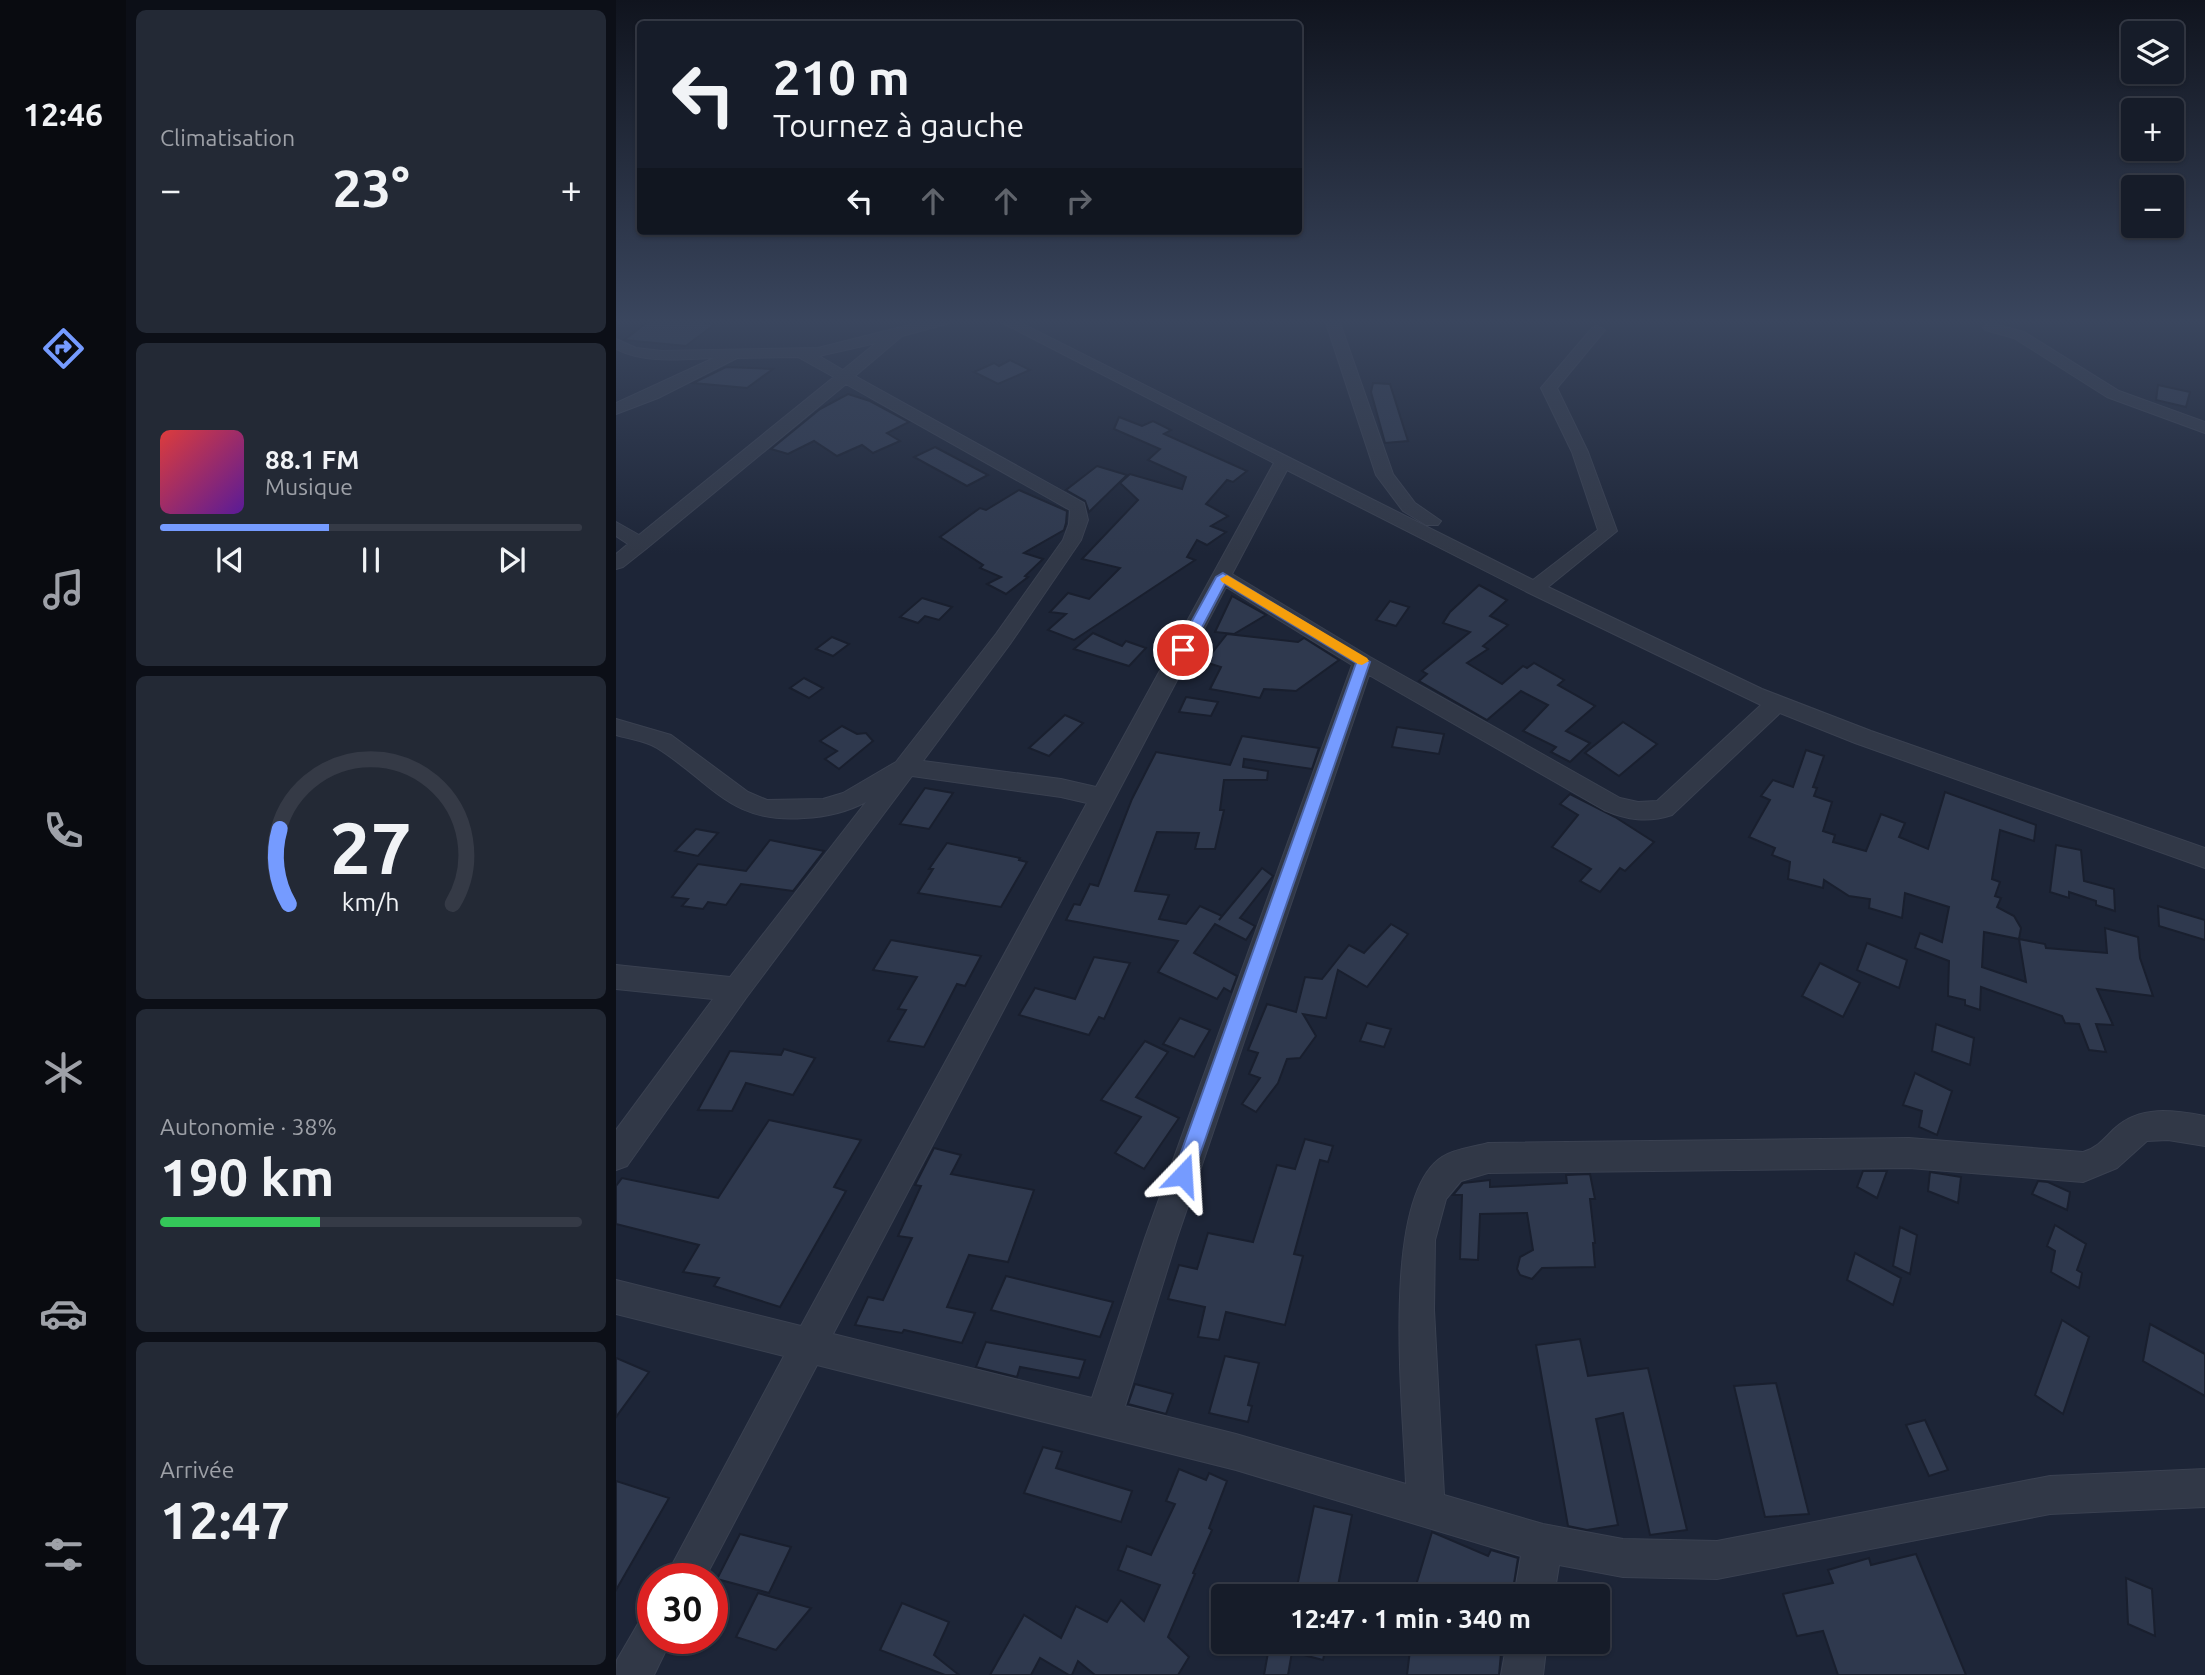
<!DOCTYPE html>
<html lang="fr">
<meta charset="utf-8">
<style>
:root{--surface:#161c29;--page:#232935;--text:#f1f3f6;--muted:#9ea1a8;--line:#353a46;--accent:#759bff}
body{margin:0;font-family:Ubuntu,sans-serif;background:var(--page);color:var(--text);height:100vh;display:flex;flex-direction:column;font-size:26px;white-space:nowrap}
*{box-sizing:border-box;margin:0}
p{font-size:23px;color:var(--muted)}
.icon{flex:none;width:38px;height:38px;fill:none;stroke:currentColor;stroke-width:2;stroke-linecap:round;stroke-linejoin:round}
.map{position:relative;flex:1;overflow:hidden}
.drawer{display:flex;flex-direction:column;gap:10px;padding:10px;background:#0c0f17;width:490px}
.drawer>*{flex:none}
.banner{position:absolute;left:21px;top:21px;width:665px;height:214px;border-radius:7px;box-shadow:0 2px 5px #0004,0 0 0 2px var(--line);background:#161c29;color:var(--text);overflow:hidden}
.buttons{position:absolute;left:1505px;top:21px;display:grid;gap:14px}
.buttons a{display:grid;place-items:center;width:63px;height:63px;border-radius:7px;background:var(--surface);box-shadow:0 2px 5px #0004,0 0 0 2px var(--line);font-size:35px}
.speed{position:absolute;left:21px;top:1563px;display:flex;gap:14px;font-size:35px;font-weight:700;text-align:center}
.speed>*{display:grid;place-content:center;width:91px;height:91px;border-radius:50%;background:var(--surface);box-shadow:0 2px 5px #0004,0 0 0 2px var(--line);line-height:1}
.speed .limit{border:10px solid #d22;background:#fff;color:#111}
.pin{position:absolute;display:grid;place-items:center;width:60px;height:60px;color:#fff;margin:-30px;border:4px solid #fff;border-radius:50%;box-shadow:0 2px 7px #0007}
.me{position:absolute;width:77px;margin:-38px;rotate:20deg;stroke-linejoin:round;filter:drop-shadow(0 0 5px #0008)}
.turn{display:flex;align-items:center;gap:24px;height:147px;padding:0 21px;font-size:32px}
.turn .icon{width:91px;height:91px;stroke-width:2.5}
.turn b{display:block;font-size:49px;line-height:60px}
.lanes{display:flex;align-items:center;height:66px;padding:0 21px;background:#0003;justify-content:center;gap:35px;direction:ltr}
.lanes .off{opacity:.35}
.big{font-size:52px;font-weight:600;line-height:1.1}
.drawer .tile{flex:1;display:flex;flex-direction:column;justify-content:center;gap:10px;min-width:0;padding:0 24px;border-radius:10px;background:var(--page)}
.drawer .dial{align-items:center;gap:0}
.dial svg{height:182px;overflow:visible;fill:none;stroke:var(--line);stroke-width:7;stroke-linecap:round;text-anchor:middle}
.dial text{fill:var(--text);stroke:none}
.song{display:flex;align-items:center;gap:21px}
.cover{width:84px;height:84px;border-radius:10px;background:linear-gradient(135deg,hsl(0 70% 55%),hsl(270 70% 35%))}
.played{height:7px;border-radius:4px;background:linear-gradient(90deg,var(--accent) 40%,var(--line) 40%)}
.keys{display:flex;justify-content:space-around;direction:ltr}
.heat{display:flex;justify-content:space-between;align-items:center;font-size:38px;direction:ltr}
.charge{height:10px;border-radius:5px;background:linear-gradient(90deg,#34c759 38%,var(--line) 0)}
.trip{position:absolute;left:595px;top:1584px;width:399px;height:70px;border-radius:7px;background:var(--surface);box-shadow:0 2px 5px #0004,0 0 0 2px var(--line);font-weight:600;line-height:70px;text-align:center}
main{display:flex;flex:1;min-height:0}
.dock{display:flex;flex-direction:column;width:126px;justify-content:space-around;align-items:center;background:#090b10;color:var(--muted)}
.dock .icon{width:49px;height:49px}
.dock .selected{color:var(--accent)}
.dock b{font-size:32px;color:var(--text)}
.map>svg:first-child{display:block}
.building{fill:#2f394e;stroke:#191f2e;stroke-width:2}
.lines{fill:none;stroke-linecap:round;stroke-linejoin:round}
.minor-casing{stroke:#3a4151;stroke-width:2}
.minor{fill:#313847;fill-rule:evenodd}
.route{fill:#759bff;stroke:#4c65a6;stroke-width:2}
.slow{fill:#f59e0b}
</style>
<main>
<nav class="dock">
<b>12:46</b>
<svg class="icon selected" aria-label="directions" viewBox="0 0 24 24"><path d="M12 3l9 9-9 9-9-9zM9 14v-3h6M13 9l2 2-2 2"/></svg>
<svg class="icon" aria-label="music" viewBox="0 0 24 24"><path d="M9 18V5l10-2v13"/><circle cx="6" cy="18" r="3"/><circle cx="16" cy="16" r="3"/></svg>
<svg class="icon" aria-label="phone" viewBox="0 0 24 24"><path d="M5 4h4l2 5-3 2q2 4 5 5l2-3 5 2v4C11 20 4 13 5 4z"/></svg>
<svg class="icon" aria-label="climate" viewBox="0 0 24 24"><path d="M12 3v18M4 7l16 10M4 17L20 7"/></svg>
<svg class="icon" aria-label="car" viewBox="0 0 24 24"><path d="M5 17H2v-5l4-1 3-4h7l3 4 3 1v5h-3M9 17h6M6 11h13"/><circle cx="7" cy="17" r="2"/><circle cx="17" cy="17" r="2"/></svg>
<svg class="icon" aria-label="filters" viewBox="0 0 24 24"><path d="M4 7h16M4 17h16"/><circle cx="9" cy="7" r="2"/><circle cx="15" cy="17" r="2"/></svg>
</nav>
<section class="drawer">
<div class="tile"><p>Climatisation</p>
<div class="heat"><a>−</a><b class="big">23°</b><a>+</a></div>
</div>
<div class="tile">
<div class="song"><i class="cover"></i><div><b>88.1 FM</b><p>Musique</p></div></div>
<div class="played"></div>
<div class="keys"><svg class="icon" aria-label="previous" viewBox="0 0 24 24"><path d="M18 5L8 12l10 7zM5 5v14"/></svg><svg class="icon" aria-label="pause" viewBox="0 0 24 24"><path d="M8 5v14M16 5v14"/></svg><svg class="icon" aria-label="next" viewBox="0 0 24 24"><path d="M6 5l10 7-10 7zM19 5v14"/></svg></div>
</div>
<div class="tile dial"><svg viewBox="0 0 100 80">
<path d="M14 69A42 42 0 1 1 86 69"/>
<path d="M14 69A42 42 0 0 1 10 36" stroke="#759bff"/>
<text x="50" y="56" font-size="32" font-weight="700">27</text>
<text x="50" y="72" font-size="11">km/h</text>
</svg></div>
<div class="tile"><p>Autonomie · 38%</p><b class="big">190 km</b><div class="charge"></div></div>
<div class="tile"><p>Arrivée</p><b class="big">12:47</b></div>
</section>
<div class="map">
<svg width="1589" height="1675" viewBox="0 0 1589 1675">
<rect width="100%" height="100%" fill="#1d2537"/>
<!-- building -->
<g class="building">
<polygon points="40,320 93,320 88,324 99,324 70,346 8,340 33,321"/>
<polygon points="394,360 414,370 382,384 358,372 378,363 383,366"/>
<polygon points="110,367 157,369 131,388 77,383"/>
<polygon points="757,383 774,384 792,441 769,443 755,392"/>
<polygon points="1542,385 1574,392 1570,407 1540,400"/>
<polygon points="232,394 254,401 293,422 271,433 284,441 257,453 246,445 221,456 198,441 172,454 155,449 204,409"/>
<polygon points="503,417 526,426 537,421 555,430 548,434 631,471 617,482 611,480 590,504 612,516 595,526 610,532 591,545 581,540 571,557 579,560 458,640 432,630 450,614 434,612 452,593 473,599 504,568 466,559 522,500 504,483 514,474 566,489 570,477 532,460 544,449 498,429"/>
<polygon points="319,447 372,475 351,486 298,457"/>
<polygon points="481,466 511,475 473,512 469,501 450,490"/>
<polygon points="403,490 451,511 450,523 448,530 408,553 427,559 409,576 412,577 390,594 371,584 385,577 364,568 367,565 324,537 364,508 370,510"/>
<polygon points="863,585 891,600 874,616 892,625 867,646 872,649 851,663 886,684 907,666 911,668 918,663 948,680 942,685 979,706 950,731 974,743 954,762 935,752 940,747 907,731 932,705 905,691 871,720 803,681 811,674 806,671 854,632 827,623 834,612"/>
<polygon points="616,596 650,615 618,634 599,632"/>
<polygon points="306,598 336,607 323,620 309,616 302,623 284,617"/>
<polygon points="774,601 793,607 780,626 760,620"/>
<polygon points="477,633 506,646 510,641 530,648 513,666 458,649"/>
<polygon points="611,634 682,642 688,638 723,660 680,691 648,689 644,698 594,689 605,667 589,662"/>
<polygon points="216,637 233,644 217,656 200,649"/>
<polygon points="188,678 207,688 193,698 174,688"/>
<polygon points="570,697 602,702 595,716 563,712"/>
<polygon points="449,715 467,723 433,756 413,748"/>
<polygon points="1007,722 1041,744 1003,776 969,753"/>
<polygon points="226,726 241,734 250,733 257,741 223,769 209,759 221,751 204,741"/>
<polygon points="781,727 828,734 823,754 776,747"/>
<polygon points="626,736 703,748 696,769 628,759 627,767 652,771 651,780 608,780 604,810 608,810 599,849 579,849 583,833 541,832 519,891 553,895 543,919 570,924 584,906 606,916 603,920 646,868 657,876 624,918 639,926 630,940 599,924 578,953 621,976 615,992 608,988 601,999 542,972 562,941 450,920 458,904 464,905 474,884 482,886 516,799 540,752 614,765"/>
<polygon points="1190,750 1208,756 1197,787 1201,788 1198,796 1216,802 1207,831 1219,835 1217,842 1250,851 1265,814 1289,823 1283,837 1312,849 1329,792 1420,825 1418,841 1384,830 1376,879 1384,882 1379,896 1385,898 1381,907 1398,916 1405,928 1403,939 1368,932 1366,967 1410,982 1403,939 1429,944 1430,948 1491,953 1489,928 1522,937 1524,958 1537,996 1481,989 1497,1025 1480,1024 1490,1052 1473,1050 1463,1024 1449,1023 1446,1016 1365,987 1364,1010 1349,1005 1349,1000 1332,996 1333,961 1299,948 1304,933 1326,942 1333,907 1289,893 1286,918 1253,908 1254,899 1233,896 1208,880 1207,888 1172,879 1174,862 1156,855 1159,848 1133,837 1154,800 1145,796 1157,780 1177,787"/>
<polygon points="309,788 337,793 313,829 284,824"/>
<polygon points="954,794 999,817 1038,842 1009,871 1004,868 984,892 964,881 975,869 936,847 962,815 944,804"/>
<polygon points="80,829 102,833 82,856 59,851"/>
<polygon points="154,840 208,851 177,891 125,884 110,905 92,902 87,909 66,906 72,899 56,897 82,864 130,871"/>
<polygon points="331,843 404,858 403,860 411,862 385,907 302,893 317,869 313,869"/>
<polygon points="1440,845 1465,850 1468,881 1498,889 1499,911 1480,905 1480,901 1453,892 1453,898 1434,892"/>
<polygon points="1542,906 1589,920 1589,940 1543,926"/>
<polygon points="775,924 792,934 751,987 722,970 710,1018 687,1014 700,1036 684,1058 671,1059 662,1083 640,1112 626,1104 644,1078 633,1074 642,1053 632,1050 651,1004 680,1012 689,977 706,979 733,945 748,953"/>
<polygon points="275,940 365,956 349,986 341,984 308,1047 272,1041 290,1010 282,1009 301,977 257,970"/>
<polygon points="1251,943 1291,960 1283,988 1241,970"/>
<polygon points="478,957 514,963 488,1019 483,1017 473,1035 403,1015 419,988 459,999"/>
<polygon points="1204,963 1244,983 1227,1017 1186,996"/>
<polygon points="564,1018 594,1030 578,1057 547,1044"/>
<polygon points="751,1023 775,1029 768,1047 744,1041"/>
<polygon points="1320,1024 1358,1038 1354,1065 1316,1051"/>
<polygon points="529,1041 552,1052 520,1097 563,1118 528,1169 499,1153 525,1117 485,1100"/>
<polygon points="168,1049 199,1058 177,1095 130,1083 116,1111 82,1110 114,1051 165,1055"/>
<polygon points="1299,1073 1336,1091 1321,1135 1303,1127 1306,1111 1287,1105"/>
<polygon points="153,1120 245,1140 218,1187 230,1191 164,1307 98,1286 103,1278 67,1272 83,1245 0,1224 0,1186 6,1178 102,1198"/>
<polygon points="689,1139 717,1146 712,1162 704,1160 678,1254 687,1256 669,1325 610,1312 603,1340 582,1337 589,1307 552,1299 563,1265 581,1269 592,1233 637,1242 661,1165 679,1169"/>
<polygon points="318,1148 345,1155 335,1174 418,1190 392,1262 353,1255 331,1307 359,1313 346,1343 288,1330 286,1333 239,1325 252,1297 267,1300 296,1238 282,1236 305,1186 299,1185"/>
<polygon points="1247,1171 1271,1171 1261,1198 1241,1187"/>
<polygon points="1314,1172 1345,1177 1342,1203 1312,1191"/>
<polygon points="974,1174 979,1199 974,1199 979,1243 977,1243 979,1267 926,1268 916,1279 904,1275 901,1269 904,1257 917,1250 911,1213 864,1214 862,1260 844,1259 846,1195 837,1195 847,1183 874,1180 874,1187 951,1183 950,1175"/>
<polygon points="1422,1181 1432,1182 1454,1192 1451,1210 1416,1194"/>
<polygon points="1439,1225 1470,1244 1461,1270 1466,1273 1463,1288 1435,1272 1439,1251 1431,1246"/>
<polygon points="1284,1227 1301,1235 1294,1274 1277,1266"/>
<polygon points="1239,1253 1285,1278 1277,1305 1231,1280"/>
<polygon points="390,1276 497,1302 484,1337 375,1310"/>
<polygon points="1446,1320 1473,1337 1447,1414 1419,1395"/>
<polygon points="1534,1324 1589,1354 1589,1396 1527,1361"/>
<polygon points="964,1339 972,1376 1032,1368 1071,1530 1034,1535 1007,1413 980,1419 1002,1525 971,1530 952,1526 920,1345"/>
<polygon points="370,1342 469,1360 463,1378 404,1367 401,1377 360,1367"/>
<polygon points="609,1356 643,1363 632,1405 636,1406 632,1422 593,1413"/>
<polygon points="0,1358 33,1372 0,1417"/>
<polygon points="1160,1383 1193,1514 1149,1517 1118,1386"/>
<polygon points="519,1384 557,1394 550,1414 512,1404"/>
<polygon points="1309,1420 1332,1470 1313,1476 1290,1425"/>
<polygon points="427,1447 446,1452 440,1468 516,1491 505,1522 408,1493"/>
<polygon points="563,1469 590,1480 593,1473 611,1481 593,1528 596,1530 577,1573 579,1574 552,1637 573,1657 562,1675 479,1675 462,1661 456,1675 453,1675 424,1658 415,1675 374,1675 408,1615 445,1638 460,1606 491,1622 505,1600 528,1621 544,1585 502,1570 511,1546 535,1555 559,1504 550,1501"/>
<polygon points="0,1481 53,1498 0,1590"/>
<polygon points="698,1506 736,1515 720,1596 679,1596"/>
<polygon points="816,1532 872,1556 875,1550 902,1558 896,1596 799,1596 801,1582"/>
<polygon points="124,1534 175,1547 153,1593 101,1579"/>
<polygon points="1300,1554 1350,1675 1222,1675 1207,1631 1181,1636 1167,1594 1217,1583 1212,1570 1253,1558 1255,1565"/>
<polygon points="1510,1578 1536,1589 1539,1636 1512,1624"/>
<polygon points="142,1593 195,1608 160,1650 120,1637"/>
<polygon points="286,1603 333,1622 318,1655 343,1675 329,1675 264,1650"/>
<polygon points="657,1642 711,1642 707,1660 676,1652 672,1675 648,1675 653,1647 673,1651 656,1647"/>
<polygon points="795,1642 886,1642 883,1675 791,1675"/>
</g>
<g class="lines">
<defs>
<g id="minor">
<path d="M313,320h23l-2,3 -48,13 -47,40 229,127 4,17 -7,20 -71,104 -87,117 138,18 35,8 178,-324 -277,-143h18l518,260 65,-50 -26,-78 -31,-64 52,-61 5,-1 7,4 -48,58 31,64 29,79 -69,56 214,102 109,42 334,117v20l-350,-125 -75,-30 -108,102c-24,8 -45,5 -68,-5l-235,-135 -192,563 -52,168 111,28 170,50c-2,-70 -27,-286 36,-327 12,-8 32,-10 46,-14l421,-5 174,14c14,-4 21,-13 31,-23 26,-24 59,-19 91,-13v30l-37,-6 -21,1 -30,27 -34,14 -174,-14 -421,5 -27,8 -15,18 -11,41 -1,70 10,185 99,29 80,15 94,2 333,-65 155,-7v38l-155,7 -333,65 -94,-2 -64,-12 -5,31h-40l7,-40 -285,-86 -419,-105 -112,213h-40l119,-222 -168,-42v-34l185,46 286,-523 -26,-6 -149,-21 -166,222 -119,168 -11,4v-40l97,-131 -97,-10v-24l114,12 136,-175c-19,10 -41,15 -62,16 -74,6 -91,-35 -147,-70 -11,-7 -28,-9 -41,-13v-16l55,16 77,57 19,8 56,-1 20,-6 53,-31 100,-128 67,-94 6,-16 1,-14 -224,-126 -199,164 -24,19 -7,2v-15l12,-10 -12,-8v-14l23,13 195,-158 -36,-20 -61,1 -79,40 -42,16v-11l98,-45c-32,1 -69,6 -98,-9v-10l20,9 26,3 156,-3zM260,343l-33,27 -24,-14zM671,470l240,122 234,113 -104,96 -19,1 -18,-4 -250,-141 -138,-83zM610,587l126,78 -207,573 -53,160 -259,-64z"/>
<polygon points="709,320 723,320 777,474 799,503 825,521 822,525 810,525 787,511 760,475"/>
<polygon points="1374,323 1408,332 1503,391 1589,422 1589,433 1491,397 1398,338 1369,330 1367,327"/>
<polygon points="37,1616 37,1638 56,1638 38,1675 0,1675 1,1660 23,1622"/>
<polygon points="891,1642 931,1642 927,1675 885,1675"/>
</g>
</defs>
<!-- minor casing -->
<use href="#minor" class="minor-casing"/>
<!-- minor -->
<use href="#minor" class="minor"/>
</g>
<!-- sky -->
<linearGradient id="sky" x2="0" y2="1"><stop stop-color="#10141e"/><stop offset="0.58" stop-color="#3a465e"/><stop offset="1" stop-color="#3a465e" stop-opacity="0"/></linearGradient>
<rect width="1589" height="554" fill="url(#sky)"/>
<!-- route -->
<polygon class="route" points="607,573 754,662 577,1175 575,1182 567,1185 560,1182 557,1175 740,663 609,584 572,654 562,654 560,650 600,577"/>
<!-- slow -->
<polygon class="slow" points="611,575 751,658 753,661 746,665 742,664 606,582 604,579"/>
</svg>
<div class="buttons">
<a><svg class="icon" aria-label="layers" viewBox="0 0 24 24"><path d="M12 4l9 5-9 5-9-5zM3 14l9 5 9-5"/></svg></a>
<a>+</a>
<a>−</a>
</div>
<div class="speed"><div class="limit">30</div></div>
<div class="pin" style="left:567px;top:650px;background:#d93025"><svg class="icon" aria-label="arrive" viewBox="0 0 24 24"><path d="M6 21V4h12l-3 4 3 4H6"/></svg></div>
<svg class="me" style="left:567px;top:1175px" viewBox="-20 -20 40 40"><path d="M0-17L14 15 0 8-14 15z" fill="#759bff" stroke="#fff" stroke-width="4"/></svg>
<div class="trip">12:47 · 1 min · 340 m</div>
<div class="banner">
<div class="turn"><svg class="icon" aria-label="left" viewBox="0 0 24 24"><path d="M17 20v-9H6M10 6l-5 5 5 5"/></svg><div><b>210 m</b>Tournez à gauche</div></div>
<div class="lanes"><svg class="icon" aria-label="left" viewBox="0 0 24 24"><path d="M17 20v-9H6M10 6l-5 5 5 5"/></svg><svg class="icon off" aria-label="ahead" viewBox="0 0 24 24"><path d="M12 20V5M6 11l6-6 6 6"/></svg><svg class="icon off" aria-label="ahead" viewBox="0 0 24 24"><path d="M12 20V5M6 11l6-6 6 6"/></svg><svg class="icon off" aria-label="right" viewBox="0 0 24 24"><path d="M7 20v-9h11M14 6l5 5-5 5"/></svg></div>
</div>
</div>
</main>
